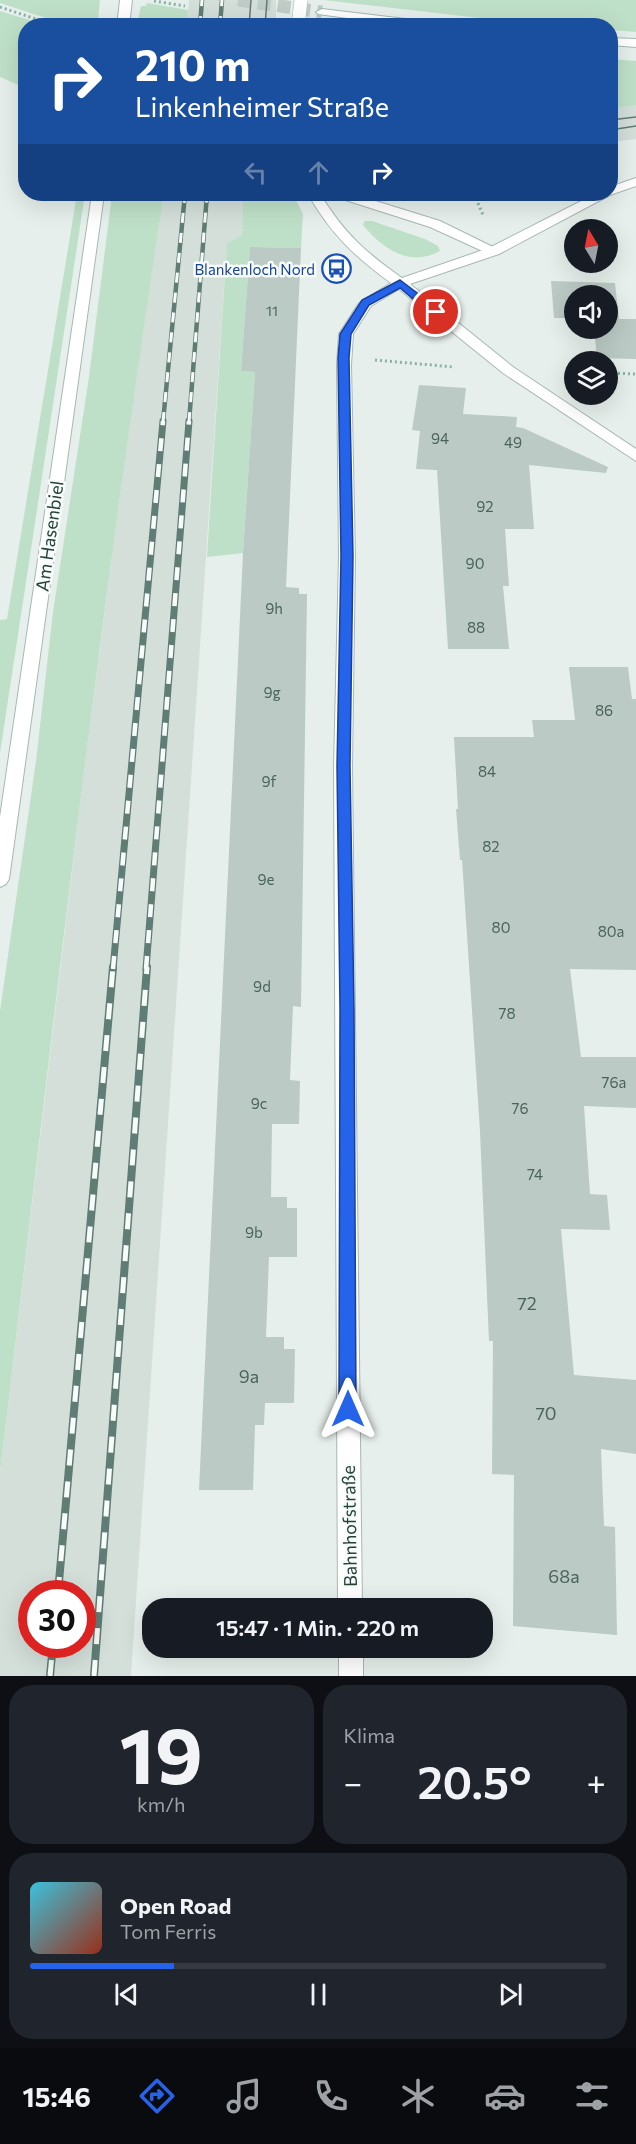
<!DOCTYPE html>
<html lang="de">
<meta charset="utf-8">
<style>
:root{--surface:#171b24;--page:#20242c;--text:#f1f3f6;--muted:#9ea1a6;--line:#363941;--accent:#2563eb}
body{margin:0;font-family:Commissioner,sans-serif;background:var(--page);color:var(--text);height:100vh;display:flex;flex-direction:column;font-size:22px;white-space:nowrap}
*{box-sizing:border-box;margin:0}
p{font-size:20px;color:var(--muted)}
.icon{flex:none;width:33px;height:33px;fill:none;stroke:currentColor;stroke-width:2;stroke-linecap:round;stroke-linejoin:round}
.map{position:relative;height:1676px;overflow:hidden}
.panel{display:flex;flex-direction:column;gap:9px;padding:9px;background:#0d0f14;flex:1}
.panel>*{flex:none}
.top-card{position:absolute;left:18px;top:18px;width:600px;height:183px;border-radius:24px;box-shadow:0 6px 24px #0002;background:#1a4fa0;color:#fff;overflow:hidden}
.needle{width:39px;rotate:350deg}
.tools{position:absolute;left:564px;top:219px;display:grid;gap:12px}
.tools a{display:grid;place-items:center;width:54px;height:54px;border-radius:50%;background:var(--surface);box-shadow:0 6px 24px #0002;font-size:30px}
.speed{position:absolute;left:18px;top:1580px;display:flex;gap:12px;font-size:30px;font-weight:700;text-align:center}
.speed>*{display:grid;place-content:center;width:78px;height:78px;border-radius:50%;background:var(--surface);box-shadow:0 6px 24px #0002;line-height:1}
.speed .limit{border:9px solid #d22;background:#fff;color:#111}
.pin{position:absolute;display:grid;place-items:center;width:51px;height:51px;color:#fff;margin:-26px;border:3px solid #fff;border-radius:50%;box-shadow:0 2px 6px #0007}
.me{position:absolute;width:66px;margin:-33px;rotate:0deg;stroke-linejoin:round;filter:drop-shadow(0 0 4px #0008)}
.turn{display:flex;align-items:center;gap:21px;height:126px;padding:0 18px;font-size:27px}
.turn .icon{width:78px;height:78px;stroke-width:2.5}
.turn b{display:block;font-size:42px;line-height:51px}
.lanes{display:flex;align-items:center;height:57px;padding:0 18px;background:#0003;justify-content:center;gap:30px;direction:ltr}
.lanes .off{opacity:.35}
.big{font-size:45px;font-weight:600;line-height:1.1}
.panel .card{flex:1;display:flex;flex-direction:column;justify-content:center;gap:9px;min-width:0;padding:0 21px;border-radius:24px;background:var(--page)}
.panel .dial{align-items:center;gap:0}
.dial b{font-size:78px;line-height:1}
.song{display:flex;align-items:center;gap:18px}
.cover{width:72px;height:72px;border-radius:9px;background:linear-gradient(135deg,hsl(190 70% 55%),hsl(10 70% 35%))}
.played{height:6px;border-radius:3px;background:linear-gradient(90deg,var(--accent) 25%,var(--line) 25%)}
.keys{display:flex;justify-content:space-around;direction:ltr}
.heat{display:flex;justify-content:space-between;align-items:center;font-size:33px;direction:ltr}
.panel .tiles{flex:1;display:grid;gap:9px;grid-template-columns:1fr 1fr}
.card:last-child{grid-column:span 2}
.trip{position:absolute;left:142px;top:1598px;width:351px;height:60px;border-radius:24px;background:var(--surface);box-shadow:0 6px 24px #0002;font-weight:600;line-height:60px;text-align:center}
.dock{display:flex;height:96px;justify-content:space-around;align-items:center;background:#090b0e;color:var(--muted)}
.dock .icon{width:42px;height:42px}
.dock .current{color:var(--accent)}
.dock b{font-size:27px;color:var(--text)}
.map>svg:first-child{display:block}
.built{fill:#d4dfda;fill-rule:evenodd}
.green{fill:#bfe0c8}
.building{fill:#bbcac4}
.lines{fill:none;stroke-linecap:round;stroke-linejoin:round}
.secondary-tunnel{stroke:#bfccc8;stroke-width:13;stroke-dasharray:13 7;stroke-linecap:butt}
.lane-casing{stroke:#a8b8b2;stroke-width:2}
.street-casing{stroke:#a8b8b2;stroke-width:2}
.secondary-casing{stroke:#a4bbb3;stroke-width:2}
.path{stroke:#86b3a5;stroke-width:3;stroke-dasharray:2 3;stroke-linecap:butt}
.lane{fill:#fff;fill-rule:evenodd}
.street{fill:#fff;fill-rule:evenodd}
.secondary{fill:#fff;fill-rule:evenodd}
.tram{stroke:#5f7d75;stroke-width:1.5}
.rail-far2-casing{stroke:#5f7d75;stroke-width:4.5}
.rail-far1-casing{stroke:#5f7d75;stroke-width:7}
.rail-casing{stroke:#5f7d75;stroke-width:8}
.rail-far2{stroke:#f7fbf9;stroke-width:3;stroke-dasharray:10;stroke-linecap:butt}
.rail-far1{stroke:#f7fbf9;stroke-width:4.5;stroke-dasharray:13;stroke-linecap:butt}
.rail{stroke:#f7fbf9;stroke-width:5;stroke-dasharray:16;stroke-linecap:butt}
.street-bridge-casing{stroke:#a8b8b2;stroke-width:14;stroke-linecap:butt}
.street-bridge{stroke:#fff;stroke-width:13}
.route{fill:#2563eb;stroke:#184099;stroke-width:1.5}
.labels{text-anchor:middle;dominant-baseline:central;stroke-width:5;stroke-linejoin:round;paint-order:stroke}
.far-number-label{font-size:14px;fill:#4a645c}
.far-transit-label{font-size:15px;fill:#164399;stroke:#f7fbf9;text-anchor:end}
.number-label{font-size:15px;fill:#4a645c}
.street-label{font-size:18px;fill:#24423a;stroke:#f7fbf9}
.near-number-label{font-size:18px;fill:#4a645c}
</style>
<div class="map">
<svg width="636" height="1676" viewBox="0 0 636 1676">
<rect width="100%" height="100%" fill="#e6efeb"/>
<!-- built -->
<g class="built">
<polygon points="189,0 276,0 276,25 187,26"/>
<polygon points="636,105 636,139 611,142 610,109"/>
<path d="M164,194h79l-1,41 -15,8 -96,1433h-131v-203l85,-710 50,-382zM32,1593h50v51h-50z"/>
</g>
<!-- green -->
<g class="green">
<path d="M0,0h100l-2,20c-32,9 -68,-8 -98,-17z"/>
<polygon points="323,0 636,0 636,32 611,30 610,26 531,24"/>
<polygon points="147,3 188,10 187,25 137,25 141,6 146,6"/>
<polygon points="0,11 45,25 26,26 25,88 0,77"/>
<polygon points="611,59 636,61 636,105 611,109"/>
<polygon points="77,194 85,194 0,753 0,620 7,619"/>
<path d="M112,194h52c-66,425 -113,852 -164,1279v-462l36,-250 17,-149 36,-235z"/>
<polygon points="243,194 293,194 303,214 301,248 250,247 241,371 255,372 243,553 207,557 227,243 242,235"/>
<path d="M365,221h7l53,18 13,7 2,5c-31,17 -58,-3 -77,-26z"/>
</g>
<!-- building -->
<g class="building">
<polygon points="250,247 301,248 286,587 299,588 299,594 307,594 301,1007 293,1006 290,1080 300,1081 299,1124 272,1124 271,1197 287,1197 287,1208 297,1208 297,1257 269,1257 266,1337 284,1337 284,1349 295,1349 294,1403 265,1403 264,1425 255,1425 253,1490 199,1490 243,553 255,372 241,371"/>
<polygon points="551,281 615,283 619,319 636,319 636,359 597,358 594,328 608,328 608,296 574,296 574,318 554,318"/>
<polygon points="419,385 466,388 463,414 517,417 516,427 523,428 608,467 606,473 529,465 534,529 505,529 509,586 503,586 509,649 448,649 437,470 416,469 420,431 412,430"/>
<polygon points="569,667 628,667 632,699 636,699 636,970 570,969 581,1057 636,1057 636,1108 584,1106 590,1194 607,1195 610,1230 561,1229 574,1375 636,1380 636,1454 601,1449 604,1526 615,1527 617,1635 513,1626 514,1475 492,1474 493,1341 489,1341 480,1131 462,860 460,860 456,809 458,809 454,737 534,737 532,720 575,720"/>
</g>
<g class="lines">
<!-- secondary-tunnel -->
<polyline class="secondary-tunnel" points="238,0 322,12"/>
<defs>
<polygon id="lane" points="335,194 353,194 440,221 501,251 499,254 489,254 430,227 336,197"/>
<g id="street">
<polygon points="120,0 132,0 129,26 117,26"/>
<path d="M636,178v8l-26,9 -111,59 -89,30 103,83 123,82v12l-133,-88 -104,-84 -28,17 -18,28 -2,31 4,192 -3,209 10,842h-24l-4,-842 5,-209 -2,-192 2,-31 20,-31 32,-20c-37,-27 -60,-49 -83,-89h12c24,39 45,58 82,84l87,-30 106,-54h15v-7z"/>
<polygon points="92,194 104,194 9,879 6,884 0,887 0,817"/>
<rect x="339" y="1647" width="24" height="29"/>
</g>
<g id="secondary">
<polygon points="322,9 439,23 444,26 406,26 318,14 316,12"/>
<polygon points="610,38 636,39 636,47 610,45"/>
</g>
</defs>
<!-- lane casing -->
<use href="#lane" class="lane-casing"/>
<!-- street casing -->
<use href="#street" class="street-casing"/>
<!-- secondary casing -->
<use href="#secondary" class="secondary-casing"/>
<!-- path -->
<g class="path">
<polyline points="154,1 185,6"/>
<polyline points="0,7 36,19 69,26"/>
<polyline points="474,194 483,215"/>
<polyline points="375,360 454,367"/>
<polyline points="608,373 636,374"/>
</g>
<!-- lane -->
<use href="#lane" class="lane"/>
<!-- street -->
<use href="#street" class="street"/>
<!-- secondary -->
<use href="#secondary" class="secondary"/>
<!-- tram -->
<g class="tram">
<polyline points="249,26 251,0"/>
<polyline points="265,26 267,0"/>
<polyline points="610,120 636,117"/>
<polyline points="610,130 636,126"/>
</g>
<defs>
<g id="rail-far2">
<polyline points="200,26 202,0"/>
<polyline points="220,26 222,0"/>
<polyline points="163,422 185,194"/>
<polyline points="189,422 207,194"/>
</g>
<g id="rail-far1">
<polyline points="113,969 163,421"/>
<polyline points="146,969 189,421"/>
</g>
<g id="rail">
<polyline points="58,1593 113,967"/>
<polyline points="50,1676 53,1644"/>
<polyline points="94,1676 147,967"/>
</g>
</defs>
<!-- rail-far2 casing -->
<use href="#rail-far2" class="rail-far2-casing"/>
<!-- rail-far1 casing -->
<use href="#rail-far1" class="rail-far1-casing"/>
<!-- rail casing -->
<use href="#rail" class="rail-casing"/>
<!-- rail-far2 -->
<use href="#rail-far2" class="rail-far2"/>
<!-- rail-far1 -->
<use href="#rail-far1" class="rail-far1"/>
<!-- rail -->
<use href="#rail" class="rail"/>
<defs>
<polyline id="street-bridge" points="298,26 301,0"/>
</defs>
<!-- street-bridge casing -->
<use href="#street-bridge" class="street-bridge-casing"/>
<!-- street-bridge -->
<use href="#street-bridge" class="street-bridge"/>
</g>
<!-- route -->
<polygon class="route" points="400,280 440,310 440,315 432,315 400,288 369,305 351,334 349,358 353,556 350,766 354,1009 356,1409 354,1415 348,1417 342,1415 339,1409 340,1009 337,766 341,556 338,358 340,334 362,300"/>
<!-- icons -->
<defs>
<symbol id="bus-ring" viewBox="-11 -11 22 22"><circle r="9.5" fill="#f7fbf9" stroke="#1a4fb4" stroke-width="1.5"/><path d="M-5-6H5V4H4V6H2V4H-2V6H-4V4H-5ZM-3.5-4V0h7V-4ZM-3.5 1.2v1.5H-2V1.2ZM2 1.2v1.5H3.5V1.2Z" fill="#1a4fb4"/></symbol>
</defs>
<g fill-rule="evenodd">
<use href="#bus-ring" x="320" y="252" width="33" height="33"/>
</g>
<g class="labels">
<!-- far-number labels -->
<g class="far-number-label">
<text x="272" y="310">11</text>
</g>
<!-- far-transit labels -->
<g class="far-transit-label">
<text x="315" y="269">Blankenloch Nord</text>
</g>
<!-- number labels -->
<g class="number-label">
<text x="440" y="438">94</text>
<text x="513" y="442">49</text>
<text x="485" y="506">92</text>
<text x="475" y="563">90</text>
<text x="274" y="608">9h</text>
<text x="476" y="627">88</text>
<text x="272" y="692">9g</text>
<text x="604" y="710">86</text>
<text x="487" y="771">84</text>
<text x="269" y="781">9f</text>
<text x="491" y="846">82</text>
<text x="266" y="879">9e</text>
<text x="501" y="927">80</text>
<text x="611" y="931">80a</text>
<text x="262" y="986">9d</text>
<text x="507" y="1013">78</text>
<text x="614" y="1082">76a</text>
<text x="259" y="1103">9c</text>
<text x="520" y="1108">76</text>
<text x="535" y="1174">74</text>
<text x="254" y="1232">9b</text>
</g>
<!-- street labels -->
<g class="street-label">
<text transform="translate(49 536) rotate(-82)">Am Hasenbiel</text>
<text transform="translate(349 1526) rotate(-91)">Bahnhofstraße</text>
</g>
<!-- near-number labels -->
<g class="near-number-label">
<text x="527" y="1303">72</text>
<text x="249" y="1376">9a</text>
<text x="546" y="1413">70</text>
<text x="564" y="1576">68a</text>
</g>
</g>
</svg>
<div class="tools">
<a><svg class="needle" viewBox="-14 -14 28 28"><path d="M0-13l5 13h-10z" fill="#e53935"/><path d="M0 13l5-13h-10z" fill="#9ea1a6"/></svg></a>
<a><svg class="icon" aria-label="sound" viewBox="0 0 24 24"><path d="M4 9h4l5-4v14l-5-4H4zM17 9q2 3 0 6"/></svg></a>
<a><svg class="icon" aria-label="layers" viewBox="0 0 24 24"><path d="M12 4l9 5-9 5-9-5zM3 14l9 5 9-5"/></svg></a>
</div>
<div class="speed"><div class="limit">30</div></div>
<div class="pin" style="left:436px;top:312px;background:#d93025"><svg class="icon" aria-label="arrive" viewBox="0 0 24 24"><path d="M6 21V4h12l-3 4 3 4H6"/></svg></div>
<svg class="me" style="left:348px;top:1409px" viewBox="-20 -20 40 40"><path d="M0-17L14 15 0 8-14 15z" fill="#2563eb" stroke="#fff" stroke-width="4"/></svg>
<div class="trip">15:47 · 1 Min. · 220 m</div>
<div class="top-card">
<div class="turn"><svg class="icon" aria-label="right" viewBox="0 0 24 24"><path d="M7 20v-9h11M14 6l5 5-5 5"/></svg><div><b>210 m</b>Linkenheimer Straße</div></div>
<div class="lanes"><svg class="icon off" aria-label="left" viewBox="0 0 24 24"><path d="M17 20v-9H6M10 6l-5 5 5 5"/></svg><svg class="icon off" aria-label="ahead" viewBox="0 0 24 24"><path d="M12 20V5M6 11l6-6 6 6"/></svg><svg class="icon" aria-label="right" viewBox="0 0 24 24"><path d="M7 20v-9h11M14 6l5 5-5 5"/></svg></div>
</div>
</div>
<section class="panel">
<div class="tiles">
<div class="card dial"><b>19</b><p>km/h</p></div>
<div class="card"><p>Klima</p>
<div class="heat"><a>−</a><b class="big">20.5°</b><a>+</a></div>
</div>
<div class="card">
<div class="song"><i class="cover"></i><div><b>Open Road</b><p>Tom Ferris</p></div></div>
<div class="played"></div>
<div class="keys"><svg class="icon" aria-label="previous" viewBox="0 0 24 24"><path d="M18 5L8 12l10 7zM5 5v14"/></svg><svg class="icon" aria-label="pause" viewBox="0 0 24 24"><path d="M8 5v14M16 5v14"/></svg><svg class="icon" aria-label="next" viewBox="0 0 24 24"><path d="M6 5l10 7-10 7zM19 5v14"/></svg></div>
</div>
</div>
</section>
<nav class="dock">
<b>15:46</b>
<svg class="icon current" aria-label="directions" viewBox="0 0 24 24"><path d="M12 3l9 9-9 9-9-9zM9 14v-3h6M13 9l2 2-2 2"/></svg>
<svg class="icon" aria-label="music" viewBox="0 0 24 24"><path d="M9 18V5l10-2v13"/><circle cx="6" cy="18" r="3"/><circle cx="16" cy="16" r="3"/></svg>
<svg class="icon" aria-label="phone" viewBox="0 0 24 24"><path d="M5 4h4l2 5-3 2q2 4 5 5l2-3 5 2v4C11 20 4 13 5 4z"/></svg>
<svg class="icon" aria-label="climate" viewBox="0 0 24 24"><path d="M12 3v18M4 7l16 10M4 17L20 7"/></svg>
<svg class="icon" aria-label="car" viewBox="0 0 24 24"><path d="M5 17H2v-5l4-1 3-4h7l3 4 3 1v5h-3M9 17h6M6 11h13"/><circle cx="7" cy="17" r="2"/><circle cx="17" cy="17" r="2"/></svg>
<svg class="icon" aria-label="filters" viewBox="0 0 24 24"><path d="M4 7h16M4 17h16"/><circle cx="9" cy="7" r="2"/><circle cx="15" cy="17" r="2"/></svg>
</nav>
